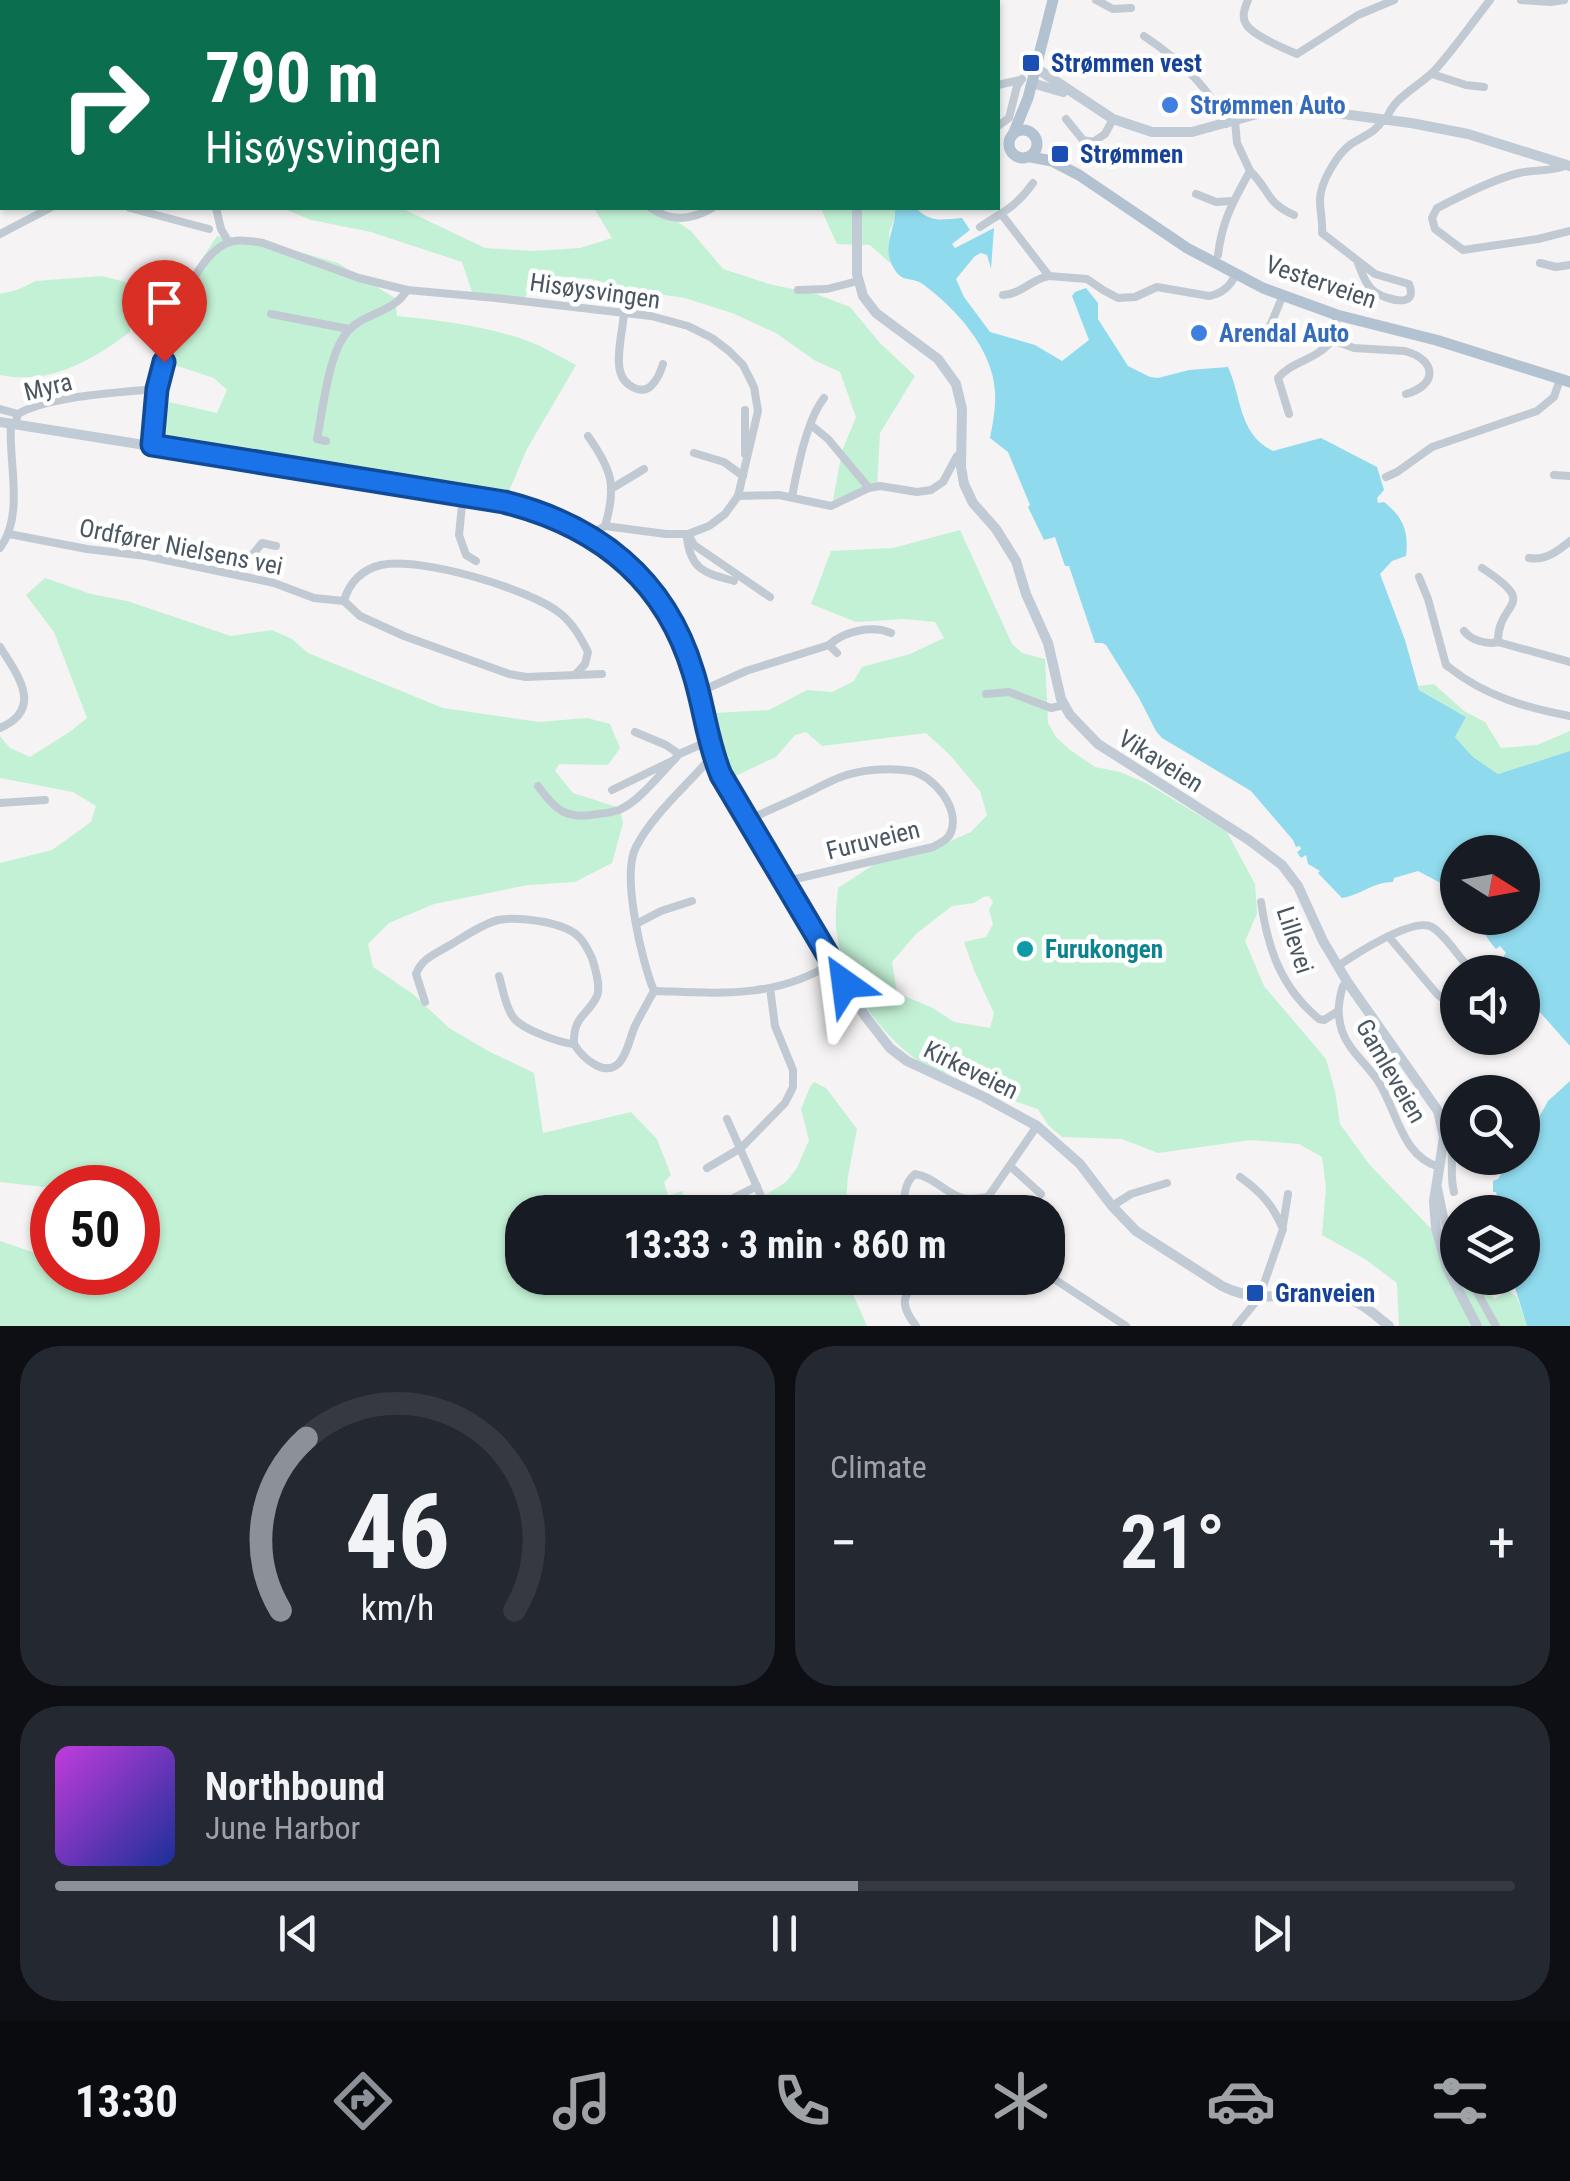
<!DOCTYPE html>
<meta charset="utf-8">
<style>
:root{--surface:#171b24;--page:#242831;--text:#f1f3f6;--muted:#9ea1a6;--line:#363941;--accent:#8c9099}
body{margin:0;font-family:"Roboto Condensed",sans-serif;background:var(--page);color:var(--text);height:100vh;display:flex;flex-direction:column;font-size:38px;white-space:nowrap}
*{box-sizing:border-box;margin:0}
p{font-size:32px;color:var(--muted)}
.icon{flex:none;width:55px;height:55px;fill:none;stroke:currentColor;stroke-width:2;stroke-linecap:round;stroke-linejoin:round}
.map{position:relative;height:1326px;overflow:hidden}
.details{display:flex;flex-direction:column;gap:20px;padding:20px;background:#0d0f14;flex:1}
.details>*{flex:none}
.guide{position:absolute;left:0px;top:0px;width:1000px;height:210px;box-shadow:0 2px 8px #0004;background:#0b6e4f;color:#fff;overflow:hidden}
.needle{width:65px;rotate:101deg}
.tools{position:absolute;left:1440px;top:835px;display:grid;gap:20px}
.tools a{display:grid;place-items:center;width:100px;height:100px;border-radius:50%;background:var(--surface);box-shadow:0 2px 8px #0004;font-size:50px}
.speed{position:absolute;left:30px;top:1165px;display:flex;gap:20px;font-size:50px;font-weight:700;text-align:center}
.speed>*{display:grid;place-content:center;width:130px;height:130px;border-radius:50%;background:var(--surface);box-shadow:0 2px 8px #0004;line-height:1}
.speed .limit{border:15px solid #d22;background:#fff;color:#111}
.pin{position:absolute;display:grid;place-items:center;width:85px;height:85px;color:#fff;margin:-102px -42px;border-radius:50% 50% 50% 0;rotate:-45deg;box-shadow:0 0 10px #0007}
.pin .icon{rotate:45deg}
.me{position:absolute;width:110px;margin:-55px;rotate:329deg;stroke-linejoin:round;filter:drop-shadow(0 0 8px #0008)}
.turn{display:flex;align-items:center;gap:35px;height:210px;padding:0 40px;font-size:45px}
.turn .icon{width:130px;height:130px;stroke-width:2.5}
.turn b{display:block;font-size:70px;line-height:85px}
.big{font-size:75px;font-weight:700;line-height:1.1}
.details .card{flex:1;display:flex;flex-direction:column;justify-content:center;gap:15px;min-width:0;padding:0 35px;border-radius:40px;background:var(--page)}
.details .dial{align-items:center;gap:0}
.dial svg{height:260px;overflow:visible;fill:none;stroke:var(--line);stroke-width:7;stroke-linecap:round;text-anchor:middle}
.dial text{fill:var(--text);stroke:none}
.song{display:flex;align-items:center;gap:30px}
.cover{width:120px;height:120px;border-radius:15px;background:linear-gradient(135deg,hsl(290 70% 55%),hsl(230 70% 35%))}
.played{height:10px;border-radius:5px;background:linear-gradient(90deg,var(--accent) 55%,var(--line) 55%)}
.keys{display:flex;justify-content:space-around;direction:ltr}
.heat{display:flex;justify-content:space-between;align-items:center;font-size:55px;direction:ltr}
.details .tiles{flex:1;display:grid;gap:20px;grid-template-columns:1fr 1fr}
.card:last-child{grid-column:span 2}
.trip{position:absolute;left:505px;top:1195px;width:560px;height:100px;border-radius:40px;background:var(--surface);box-shadow:0 2px 8px #0004;font-weight:700;line-height:100px;text-align:center}
.tab-bar{display:flex;height:160px;justify-content:space-around;align-items:center;background:#090b0e;color:var(--muted)}
.tab-bar .icon{width:70px;height:70px}
.tab-bar .active{color:var(--accent)}
.tab-bar b{font-size:45px;color:var(--text)}
.map>svg:first-child{display:block}
.green{fill:#c3f1d5;fill-rule:evenodd}
.water{fill:#90daee}
.lines{fill:none;stroke-linecap:round;stroke-linejoin:round}
.street{stroke:#c1cad2;stroke-width:8}
.secondary{stroke:#c1cbd6;stroke-width:10}
.primary{stroke:#b3c2d1;stroke-width:11}
.route-casing{stroke:#114b97;stroke-width:25}
.route{stroke:#1a73e8;stroke-width:18}
.transit-dot{fill:#1a4fb4;stroke:#fff;stroke-width:4}
.shop-dot{fill:#3f7fe0;stroke:#fff;stroke-width:4}
.culture-dot{fill:#0f9aa8;stroke:#fff;stroke-width:4}
.labels{text-anchor:middle;dominant-baseline:central;stroke-width:9;stroke-linejoin:round;paint-order:stroke}
.transit-label{font-size:25px;font-weight:bold;fill:#164399;stroke:#fff;text-anchor:start}
.shop-label{font-size:25px;font-weight:bold;fill:#366cbe;stroke:#fff;text-anchor:start}
.street-label{font-size:25px;fill:#4a5661;stroke:#fff}
.culture-label{font-size:25px;font-weight:bold;fill:#0d838f;stroke:#fff;text-anchor:start}
</style>
<div class="map">
<svg width="1570" height="1326" viewBox="0 0 1570 1326">
<rect width="100%" height="100%" fill="#f5f3f3"/>
<!-- green -->
<g class="green">
<polygon points="282,208 401,208 485,248 533,251 580,248 612,238 594,208 657,208 691,231 723,269 769,284 816,294 850,307 880,343 915,376 880,433 877,487 833,500 842,451 856,417 840,372 814,360 776,333 732,313 685,298 638,291 591,279 543,275 532,286 522,302 474,298 462,262 371,232 311,220"/>
<polygon points="808,208 895,208 896,214 889,232 890,263 870,245 837,244 821,209"/>
<path d="M217,236l44,5 77,22 57,35 2,18c48,5 99,11 143,30 12,6 24,13 36,19l-49,84 -18,42 -48,1 -303,-48 11,-42 48,11 10,-23 -13,-12 -46,-15 3,-42 19,-44z"/>
<path d="M102,276l27,7 1,49c-39,29 -80,53 -130,43v-81l17,-4 19,-9z"/>
<path d="M960,530l52,114 10,9 23,6 3,64 8,14 14,13 25,17 25,5 26,11 81,49 28,52 2,30 -12,27 19,45 62,73 9,32 5,33 29,40 67,70 21,27 1,17h14l23,21 13,-9 9,7 10,29h-128l-2,-43 -32,-24 -43,-24 4,-47 -4,-31 -23,-13 -48,-4 -93,13 -36,-14 -60,-2 -14,-12 -10,-16 -32,-11 -4,-15 -19,-15 -12,3 -9,-5 -8,8c-40,0 -89,-62 -105,-95 -6,-13 -10,-31 -12,-45 -3,-14 0,-31 1,-46l40,-26 48,-10 45,-20 16,-17 -7,-24 -30,-36 -24,-22 -104,13 -16,-14 -11,3 -19,22 -47,22 -14,-39v-27l54,-3 38,-20 25,2 22,-11 8,-14 48,-13 34,-16 -9,-16 -31,-3 -48,3 -45,-18 20,-53 62,-3zM989,896l4,6 -4,8 4,14 -7,13 -22,5 10,28 20,43 -4,15 -36,-6 -21,-14 -36,-15 -5,-31 24,-28 36,-28 22,-3 9,-6z"/>
<polygon points="45,578 91,594 127,601 231,636 272,630 292,639 308,653 443,708 539,722 587,718 610,724 620,748 608,765 559,764 555,771 573,793 620,808 623,823 612,863 575,882 528,885 434,904 389,923 368,944 373,967 413,994 449,1028 490,1052 534,1073 543,1133 631,1112 657,1139 671,1175 664,1182 668,1196 682,1191 689,1212 522,1212 522,1278 846,1278 867,1326 0,1326 0,1241 38,1254 50,1248 52,1239 52,1272 138,1272 138,1188 52,1188 0,1182 0,863 52,850 91,822 96,806 73,792 0,778 0,736 10,748 30,757 71,731 87,718 54,632 26,595"/>
<polygon points="1434,684 1464,711 1485,722 1501,748 1537,745 1570,731 1570,751 1498,774 1473,757 1455,737 1466,717 1419,690 1418,686"/>
<polygon points="814,1082 826,1088 857,1129 848,1176 845,1212 738,1212 786,1182 797,1168 809,1140 801,1109 810,1087"/>
</g>
<!-- water -->
<g class="water">
<path d="M895,208h21c15,16 28,11 46,10l8,12 -18,14 3,4 39,-20 -3,41 -4,-14 -6,-2 -6,3 -19,23 8,18 26,35 45,13 27,16 27,-21 -17,-44 3,-4 11,-4 12,15v16l30,47 22,11 8,1 31,-8 39,-3c14,30 10,67 45,84l48,-13 56,29 7,23 -7,8 1,5 6,-1c19,15 25,29 22,54l-14,5 -12,13 25,66 14,50 47,27 -11,20 18,20 25,17 72,-23v295l-32,-36c3,-25 -19,-39 -35,-53l3,-4 -6,-7 -4,3c-10,-11 -14,-22 -24,-31h50v-66h-64l-1,47 -3,-9 -36,-19 -24,7 -1,4c-21,0 -29,12 -51,16l-24,-25 2,-2 -12,-7 -2,-9 -5,3 -4,-6 4,-3 -1,-3 -4,1 -3,-7 -42,-49 -89,-53 -6,-7 -17,-33 -33,-53 -4,-2h-7l-26,-77h-4l-10,-29 -11,3 -16,-33 2,-2 -22,-53 -18,-14c3,-15 6,-31 5,-46 -2,-43 -39,-83 -71,-107 -13,-10 -21,0 -31,-18 -12,-21 4,-41 2,-59z"/>
<polygon points="1570,1081 1570,1326 1527,1326 1512,1278 1522,1278 1522,1212 1502,1212 1496,1192 1493,1192 1493,1181 1498,1179 1511,1158 1522,1158 1523,1152 1526,1147 1523,1143 1523,1139 1532,1130 1548,1101"/>
</g>
<g class="lines">
<!-- street -->
<g class="street">
<polyline points="198,0 198,2"/>
<polyline points="378,0 396,0"/>
<polyline points="412,0 412,2"/>
<polyline points="433,0 447,2"/>
<polyline points="1096,0 1113,9 1131,8"/>
<path d="M1248,0c-3,8 -7,16 -2,24 6,11 39,25 51,30l61,-39 36,-15"/>
<polyline points="1521,0 1551,2 1564,0"/>
<polyline points="283,2 288,0"/>
<path d="M1144,36c33,22 66,51 82,88"/>
<polyline points="1432,74 1466,85 1484,87"/>
<polyline points="998,85 1020,80"/>
<polyline points="1066,119 1083,140 1093,142 1105,134 1113,119"/>
<path d="M1386,121c6,-24 33,-34 49,-51 20,-22 37,-47 55,-70"/>
<polyline points="998,126 1009,118 1017,86 1022,79"/>
<path d="M1567,165c-14,7 -32,4 -48,8 -25,6 -58,23 -82,35l-5,10 3,11 28,21 75,-11 32,-8"/>
<path d="M1250,171c20,19 16,32 44,44"/>
<polyline points="0,176 2,177"/>
<polyline points="1196,194 1216,202 1232,201"/>
<polyline points="130,208 209,229"/>
<polyline points="216,208 221,229 228,241"/>
<path d="M651,208c20,14 41,12 61,0"/>
<path d="M1002,215l47,61 38,3 16,11 15,8 17,-1 22,-10 52,9c12,-2 22,-10 26,-21"/>
<path d="M980,227c23,-15 36,-20 53,-44"/>
<polyline points="0,234 50,208"/>
<path d="M1218,255c4,-35 16,-55 32,-84l-13,-28 -2,-22"/>
<path d="M1358,263c4,10 8,23 17,29 12,8 44,17 34,-8l-34,-10 -53,-41c1,-11 -2,-22 -2,-33 0,-17 17,-46 31,-56 12,-8 24,-11 32,-24"/>
<polyline points="1540,263 1556,267 1570,265"/>
<polyline points="798,290 827,289 858,281"/>
<path d="M1003,295c19,-1 28,-16 46,-19"/>
<path d="M624,313c-1,17 -8,41 -4,58 3,13 20,25 31,15 6,-6 10,-15 12,-22"/>
<polyline points="271,314 349,329"/>
<path d="M1337,315l-5,25 22,8 51,3c32,9 33,34 1,43"/>
<polyline points="1233,337 1255,342 1265,338 1283,295"/>
<polyline points="0,409 18,414"/>
<polyline points="745,410 745,454"/>
<path d="M1289,414l-11,-36c15,-18 38,-17 54,-38"/>
<path d="M15,424l3,-10c30,-18 103,-22 139,-25"/>
<polyline points="811,425 828,439 869,488"/>
<path d="M588,436c24,34 29,50 17,90"/>
<path d="M326,441l-9,-2c6,-29 11,-86 31,-108 17,-19 46,-18 59,-41"/>
<path d="M152,445c2,-18 3,-37 5,-55 5,-39 31,-127 68,-146 11,-6 25,-3 38,-1l96,35 48,12 89,8 155,18 37,10 24,12 17,13 14,14 11,22 4,24 -20,85 -13,18 -16,12 -21,8h-22l-61,-8 -15,9"/>
<polyline points="694,453 724,462 743,476"/>
<polyline points="1554,475 1570,476"/>
<polyline points="1386,477 1397,472 1432,447 1537,411 1554,397 1560,379"/>
<polyline points="611,489 644,469"/>
<polyline points="463,495 459,535 466,555 476,561"/>
<polyline points="738,496 779,495 831,506 869,488 880,486 917,492 931,490 943,482 957,456 961,454"/>
<path d="M792,497c5,-28 15,-78 32,-99"/>
<polyline points="9,534 87,549 146,556 274,583 314,598 344,601 360,616 404,636 509,674 526,677 602,674"/>
<polyline points="688,534 694,545 770,597"/>
<path d="M687,538c4,33 19,35 47,43"/>
<path d="M0,548c25,-34 8,-85 11,-125"/>
<path d="M1529,558c16,3 29,-7 41,-17"/>
<path d="M1482,568c60,39 15,32 16,74l72,20"/>
<polyline points="239,575 241,569 262,543 276,546"/>
<path d="M1419,577l9,22 18,66 4,3c35,28 77,40 120,48"/>
<path d="M344,601c5,-19 19,-32 37,-36 38,-9 150,24 180,49 13,11 20,24 27,38l-3,12 -9,10"/>
<path d="M1464,631c7,9 22,14 34,11"/>
<path d="M829,645c15,-14 43,-20 62,-12"/>
<path d="M0,647c18,28 44,62 0,81"/>
<polyline points="699,692 746,671 829,645 837,653"/>
<polyline points="986,694 1009,692 1051,708 1064,705"/>
<polyline points="635,732 666,745 679,754"/>
<path d="M538,786c18,25 29,34 60,28 8,-1 17,-2 23,-5 18,-8 39,-35 53,-49"/>
<polyline points="612,790 674,760 679,754 709,741"/>
<polyline points="0,803 45,800"/>
<path d="M748,820c21,-10 43,-19 65,-30 22,-11 33,-17 59,-20 12,-1 28,-1 39,1 23,5 49,37 40,61 -3,8 -11,11 -18,15l-142,33 -5,4"/>
<path d="M1261,902c7,47 20,86 58,117l5,1 13,-8"/>
<polyline points="636,924 661,911 692,901"/>
<polyline points="1389,937 1437,994 1458,1010"/>
<path d="M1338,966c16,-11 76,-50 94,-39 13,8 23,25 33,36"/>
<path d="M499,976c4,13 6,30 14,41 8,12 47,26 61,27 8,13 30,34 45,19 9,-10 11,-26 16,-37 6,-12 13,-24 19,-35 64,2 122,8 178,-28"/>
<path d="M1348,983l-5,3c-5,16 -6,29 -1,45 7,20 25,33 36,50 19,29 23,75 61,86"/>
<path d="M654,991c-12,-29 -33,-116 -18,-144 16,-31 46,-57 69,-83l9,-6"/>
<path d="M425,1002l-9,-28c6,-16 19,-20 34,-29 14,-8 32,-21 48,-25 21,-4 68,2 82,18 5,5 9,14 12,20 3,10 9,28 5,38 -9,20 -24,19 -23,48"/>
<polyline points="727,1119 761,1196"/>
<path d="M1444,1137l5,1c6,16 0,37 5,54"/>
<polyline points="1010,1166 1041,1194"/>
<polyline points="707,1168 741,1148 785,1103 793,1087 793,1070 775,1026 770,988"/>
<polyline points="1438,1188 1448,1237 1458,1257"/>
<polyline points="1112,1206 1131,1194 1167,1183"/>
<polyline points="710,1210 757,1186"/>
<path d="M907,1212c-5,-12 -3,-29 8,-38 19,3 29,18 47,24 9,2 17,0 26,-1"/>
<polyline points="988,1212 988,1197 1037,1126"/>
<polyline points="1283,1225 1288,1194"/>
<polyline points="1048,1275 1126,1326"/>
<polyline points="1469,1278 1496,1326"/>
<path d="M916,1326c-17,-22 -14,-30 4,-48"/>
<path d="M1236,1326l23,-28 24,-69c-10,-24 -22,-37 -43,-52"/>
</g>
<!-- secondary -->
<g class="secondary">
<polyline points="1036,68 1113,119 1152,132 1192,132 1268,111 1297,108 1411,123 1468,134 1570,166"/>
<polyline points="1032,83 1063,92"/>
<polyline points="857,208 857,274 863,296 876,313 938,359 956,384 962,409 961,467 964,484 973,503 996,529 1016,561 1026,594 1048,643 1061,699 1070,715 1098,744 1249,840 1282,865 1298,886 1323,941 1348,983 1438,1111 1444,1137 1434,1201 1436,1228 1447,1268 1477,1326"/>
<path d="M0,422l503,80c93,23 162,76 190,170 11,34 13,70 28,103l144,241 25,32 17,13 77,36 53,29 43,38 32,42 24,25 86,55c47,24 85,-3 127,13 15,5 27,17 40,27"/>
</g>
<!-- primary -->
<g class="primary">
<polyline points="701,0 703,2"/>
<circle cx="1023" cy="144" r="14"/>
<polyline points="1014,132 1028,98 1053,0"/>
<polyline points="1031,157 1052,161 1079,175 1187,248 1263,288 1337,315 1436,340 1570,382"/>
</g>
</g>
<g class="lines">
<defs>
<path id="route" d="M164,362l-7,27 -5,56 352,57c92,23 161,76 189,170 11,34 14,70 28,103l124,209"/>
</defs>
<!-- route casing -->
<use href="#route" class="route-casing"/>
<!-- route -->
<use href="#route" class="route"/>
</g>
<!-- markers -->
<g class="transit-dot">
<rect x="1021" y="53" width="20" height="20" rx="5"/>
<rect x="1050" y="144" width="20" height="20" rx="5"/>
<rect x="1245" y="1283" width="20" height="20" rx="5"/>
</g>
<g class="shop-dot">
<circle cx="1170" cy="105" r="10"/>
<circle cx="1199" cy="333" r="10"/>
</g>
<circle class="culture-dot" cx="1025" cy="949" r="10"/>
<g class="labels">
<!-- transit labels -->
<g class="transit-label">
<text x="1051" y="63">Strømmen vest</text>
<text x="1080" y="154">Strømmen</text>
<text x="1275" y="1293">Granveien</text>
</g>
<!-- shop labels -->
<g class="shop-label">
<text x="1190" y="105">Strømmen Auto</text>
<text x="1219" y="333">Arendal Auto</text>
</g>
<!-- street labels -->
<g class="street-label">
<text transform="translate(1321 282) rotate(19)">Vesterveien</text>
<text transform="translate(595 291) rotate(8)">Hisøysvingen</text>
<text transform="translate(48 387) rotate(-14)">Myra</text>
<text transform="translate(181 547) rotate(11)">Ordfører Nielsens vei</text>
<text transform="translate(1161 761) rotate(32)">Vikaveien</text>
<text transform="translate(873 840) rotate(-14)">Furuveien</text>
<text transform="translate(1295 940) rotate(72)">Lillevei</text>
<text transform="translate(971 1070) rotate(26)">Kirkeveien</text>
<text transform="translate(1391 1071) rotate(60)">Gamleveien</text>
</g>
<!-- culture labels -->
<g class="culture-label">
<text x="1045" y="949">Furukongen</text>
</g>
</g>
</svg>
<div class="tools">
<a><svg class="needle" viewBox="-14 -14 28 28"><path d="M0-13l5 13h-10z" fill="#e53935"/><path d="M0 13l5-13h-10z" fill="#9ea1a6"/></svg></a>
<a><svg class="icon" aria-label="sound" viewBox="0 0 24 24"><path d="M4 9h4l5-4v14l-5-4H4zM17 9q2 3 0 6"/></svg></a>
<a><svg class="icon" aria-label="search" viewBox="0 0 24 24"><circle cx="10" cy="10" r="6"/><path d="M15 15l6 6"/></svg></a>
<a><svg class="icon" aria-label="layers" viewBox="0 0 24 24"><path d="M12 4l9 5-9 5-9-5zM3 14l9 5 9-5"/></svg></a>
</div>
<div class="speed"><div class="limit">50</div></div>
<div class="pin" style="left:164px;top:362px;background:#d93025"><svg class="icon" aria-label="arrive" viewBox="0 0 24 24"><path d="M6 21V4h12l-3 4 3 4H6"/></svg></div>
<svg class="me" style="left:845px;top:984px" viewBox="-20 -20 40 40"><path d="M0-17L14 15 0 8-14 15z" fill="#1a73e8" stroke="#fff" stroke-width="4"/></svg>
<div class="trip">13:33 · 3 min · 860 m</div>
<div class="guide">
<div class="turn"><svg class="icon" aria-label="right" viewBox="0 0 24 24"><path d="M7 20v-9h11M14 6l5 5-5 5"/></svg><div><b>790 m</b>Hisøysvingen</div></div>
</div>
</div>
<section class="details">
<div class="tiles">
<div class="card dial"><svg viewBox="0 0 100 80">
<path d="M14 69A42 42 0 1 1 86 69"/>
<path d="M14 69A42 42 0 0 1 22 16" stroke="#8c9099"/>
<text x="50" y="56" font-size="32" font-weight="700">46</text>
<text x="50" y="72" font-size="11">km/h</text>
</svg></div>
<div class="card"><p>Climate</p>
<div class="heat"><a>−</a><b class="big">21°</b><a>+</a></div>
</div>
<div class="card">
<div class="song"><i class="cover"></i><div><b>Northbound</b><p>June Harbor</p></div></div>
<div class="played"></div>
<div class="keys"><svg class="icon" aria-label="previous" viewBox="0 0 24 24"><path d="M18 5L8 12l10 7zM5 5v14"/></svg><svg class="icon" aria-label="pause" viewBox="0 0 24 24"><path d="M8 5v14M16 5v14"/></svg><svg class="icon" aria-label="next" viewBox="0 0 24 24"><path d="M6 5l10 7-10 7zM19 5v14"/></svg></div>
</div>
</div>
</section>
<nav class="tab-bar">
<b>13:30</b>
<svg class="icon active" aria-label="directions" viewBox="0 0 24 24"><path d="M12 3l9 9-9 9-9-9zM9 14v-3h6M13 9l2 2-2 2"/></svg>
<svg class="icon" aria-label="music" viewBox="0 0 24 24"><path d="M9 18V5l10-2v13"/><circle cx="6" cy="18" r="3"/><circle cx="16" cy="16" r="3"/></svg>
<svg class="icon" aria-label="phone" viewBox="0 0 24 24"><path d="M5 4h4l2 5-3 2q2 4 5 5l2-3 5 2v4C11 20 4 13 5 4z"/></svg>
<svg class="icon" aria-label="climate" viewBox="0 0 24 24"><path d="M12 3v18M4 7l16 10M4 17L20 7"/></svg>
<svg class="icon" aria-label="car" viewBox="0 0 24 24"><path d="M5 17H2v-5l4-1 3-4h7l3 4 3 1v5h-3M9 17h6M6 11h13"/><circle cx="7" cy="17" r="2"/><circle cx="17" cy="17" r="2"/></svg>
<svg class="icon" aria-label="filters" viewBox="0 0 24 24"><path d="M4 7h16M4 17h16"/><circle cx="9" cy="7" r="2"/><circle cx="15" cy="17" r="2"/></svg>
</nav>
